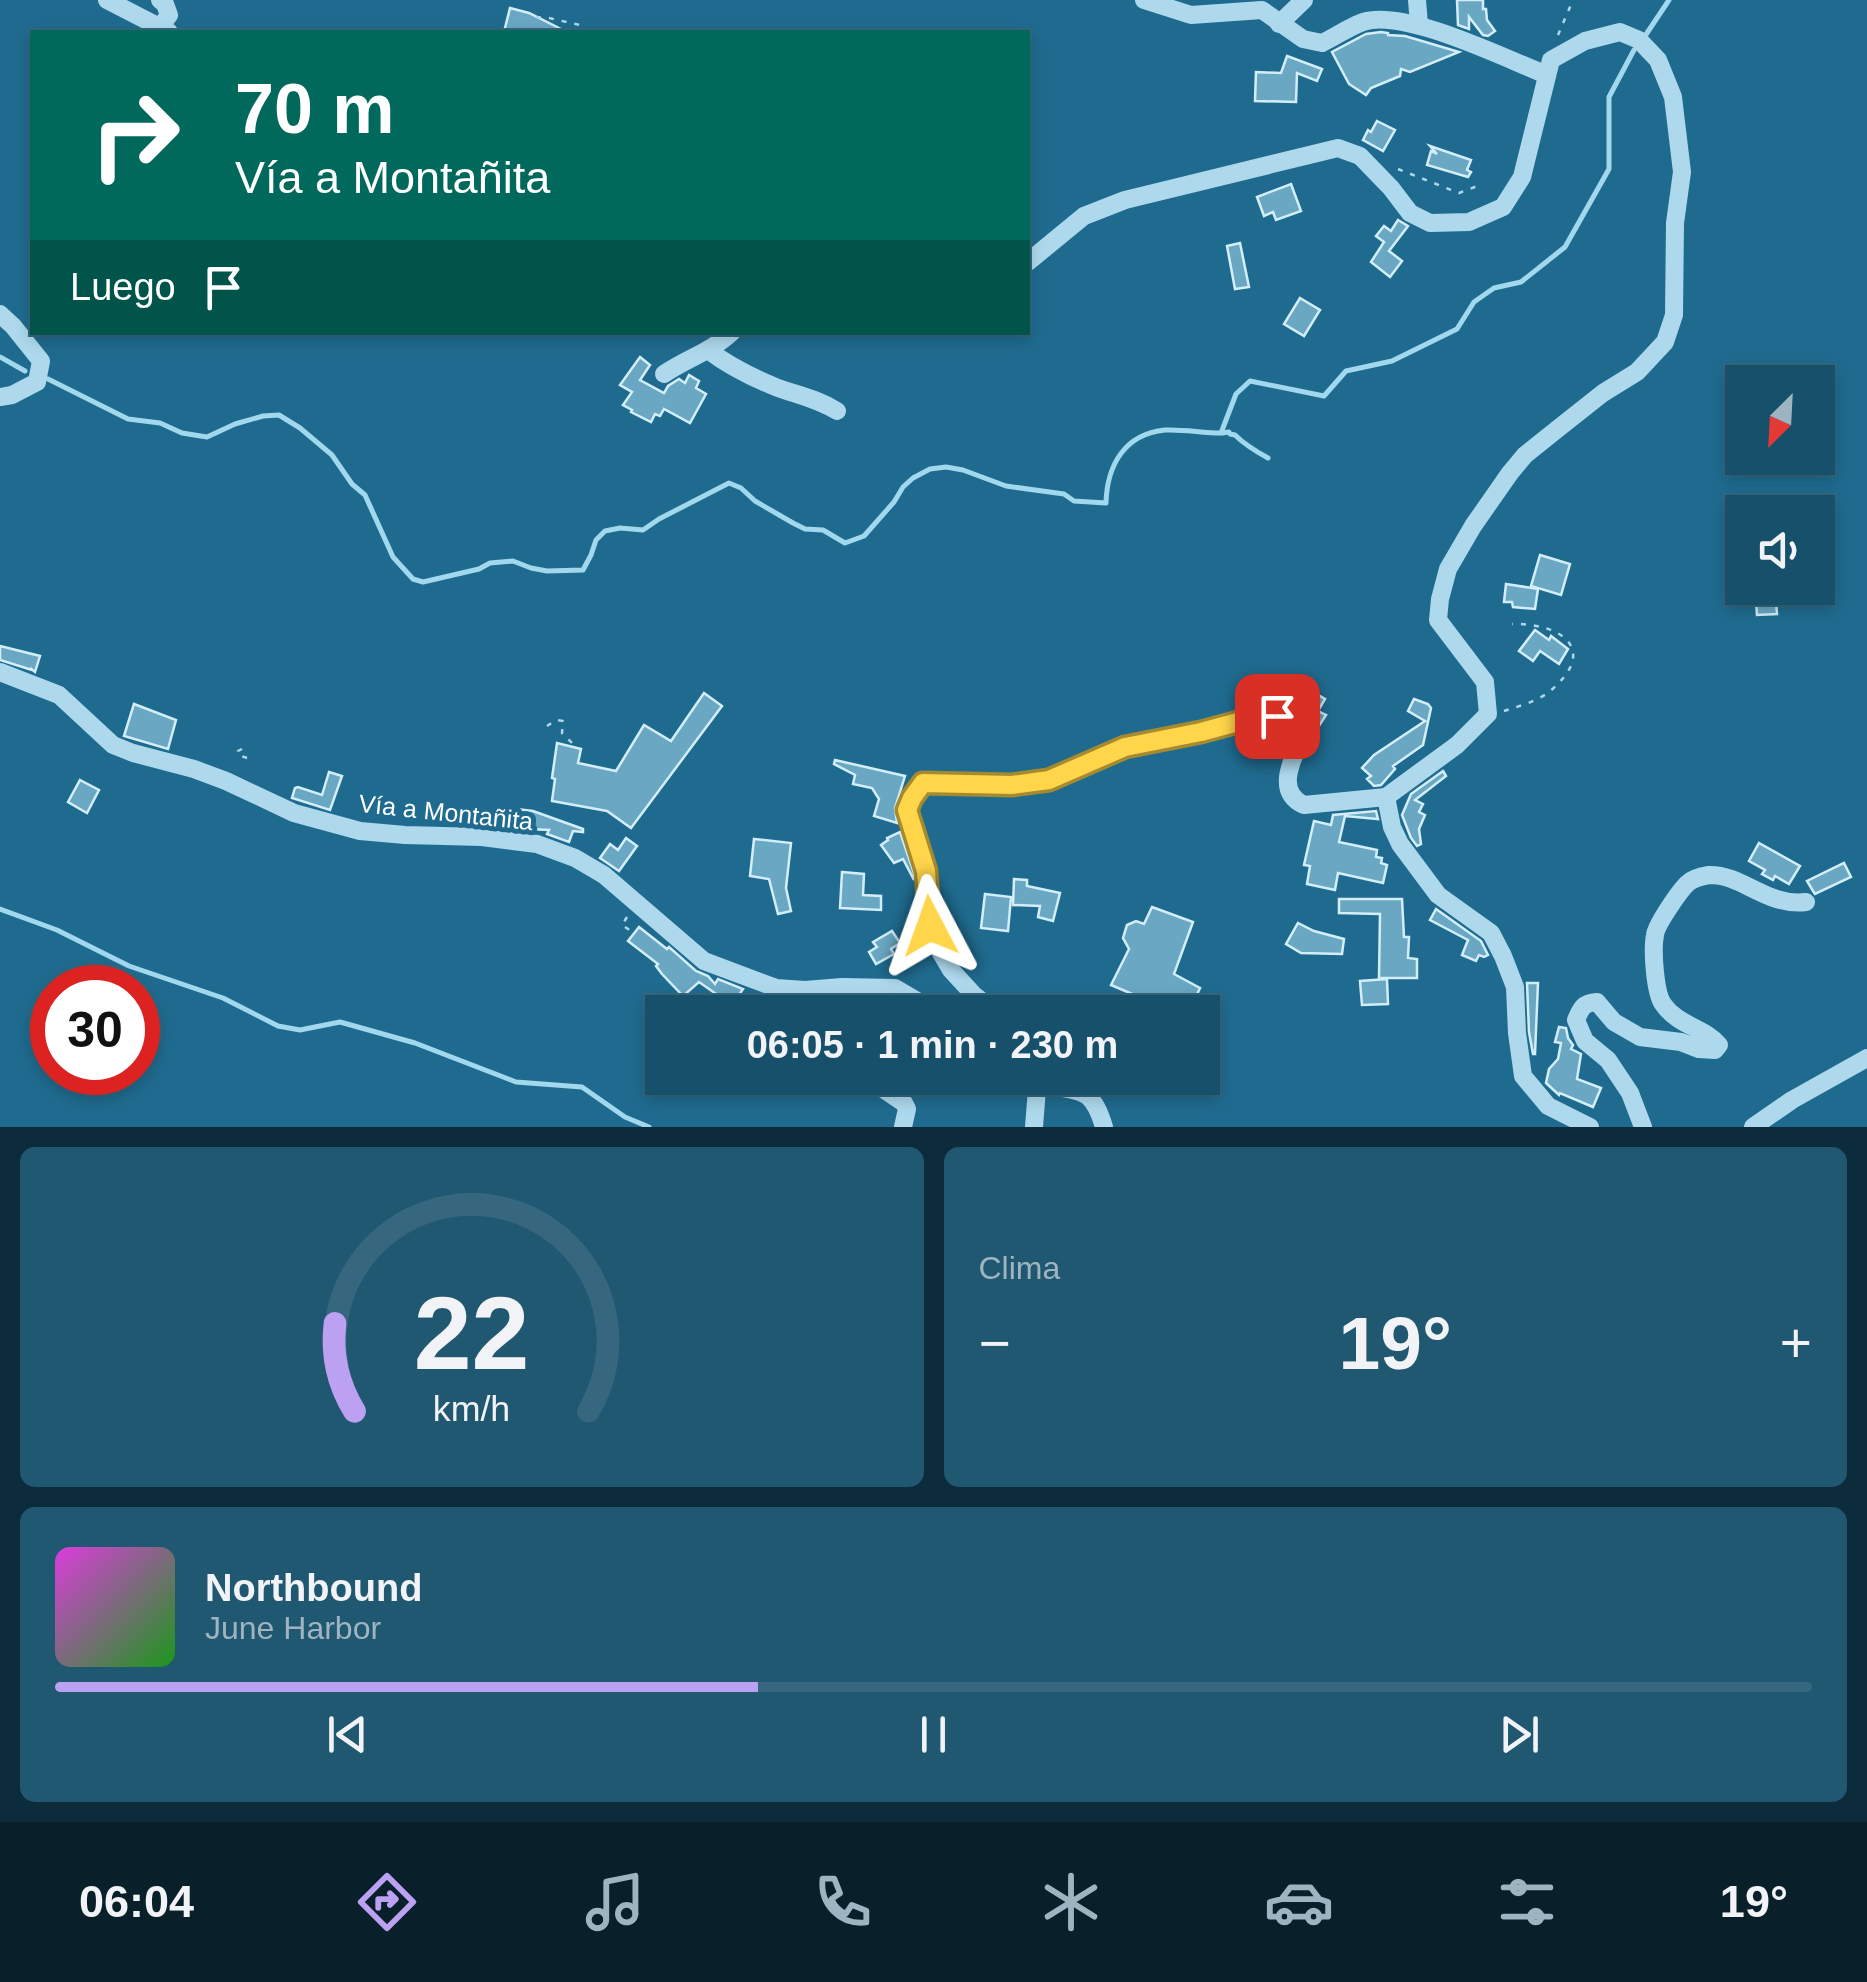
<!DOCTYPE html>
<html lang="es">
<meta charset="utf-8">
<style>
:root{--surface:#17506b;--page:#205771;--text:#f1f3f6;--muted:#9eb5c1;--line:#36677e;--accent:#bca0f2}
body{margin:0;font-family:Helvetica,sans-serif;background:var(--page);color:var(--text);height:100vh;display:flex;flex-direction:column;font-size:38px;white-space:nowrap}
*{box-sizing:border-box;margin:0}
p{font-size:32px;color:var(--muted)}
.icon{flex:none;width:55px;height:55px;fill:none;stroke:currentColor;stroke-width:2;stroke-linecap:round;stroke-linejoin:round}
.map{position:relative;height:1127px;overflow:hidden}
.sheet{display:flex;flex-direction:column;gap:20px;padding:20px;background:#0d2c3b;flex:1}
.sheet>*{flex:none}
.hud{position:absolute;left:30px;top:30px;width:1000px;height:305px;border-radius:0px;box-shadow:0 5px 15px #0003,0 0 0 2px var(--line);background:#00695c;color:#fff;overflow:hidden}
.needle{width:65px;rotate:204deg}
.fabs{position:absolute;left:1725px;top:365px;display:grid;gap:20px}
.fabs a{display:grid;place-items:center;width:110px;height:110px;border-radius:0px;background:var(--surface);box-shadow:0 5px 15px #0003,0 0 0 2px var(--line);font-size:50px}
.speed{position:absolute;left:30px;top:965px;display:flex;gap:20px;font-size:50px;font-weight:700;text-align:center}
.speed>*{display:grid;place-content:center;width:130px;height:130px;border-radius:50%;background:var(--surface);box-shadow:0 5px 15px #0003,0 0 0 2px var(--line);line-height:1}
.speed .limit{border:15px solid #d22;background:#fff;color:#111}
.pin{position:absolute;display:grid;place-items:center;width:85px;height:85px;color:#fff;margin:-42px;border-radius:20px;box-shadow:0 5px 15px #0006}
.me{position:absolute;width:110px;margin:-55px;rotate:356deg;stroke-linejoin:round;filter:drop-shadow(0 0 8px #0008)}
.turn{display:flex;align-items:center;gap:35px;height:210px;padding:0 40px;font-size:45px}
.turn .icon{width:130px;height:130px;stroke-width:2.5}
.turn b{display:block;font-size:70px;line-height:85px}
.then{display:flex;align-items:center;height:95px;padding:0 40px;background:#0003;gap:20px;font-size:38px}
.big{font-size:75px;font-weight:800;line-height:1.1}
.sheet .card{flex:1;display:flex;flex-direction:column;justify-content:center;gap:15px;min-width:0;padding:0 35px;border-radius:15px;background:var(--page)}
.sheet .dial{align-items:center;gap:0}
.dial svg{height:260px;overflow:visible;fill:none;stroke:var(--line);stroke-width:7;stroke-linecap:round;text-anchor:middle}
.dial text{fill:var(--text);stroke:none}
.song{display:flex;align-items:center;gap:30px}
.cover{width:120px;height:120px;border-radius:15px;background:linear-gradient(135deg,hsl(300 70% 55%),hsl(120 70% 35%))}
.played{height:10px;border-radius:5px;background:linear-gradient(90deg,var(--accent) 40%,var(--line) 40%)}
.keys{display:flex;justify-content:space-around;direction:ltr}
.heat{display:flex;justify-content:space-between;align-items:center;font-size:55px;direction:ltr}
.sheet .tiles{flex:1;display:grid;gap:20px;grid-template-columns:1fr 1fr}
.card:last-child{grid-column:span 2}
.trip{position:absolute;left:645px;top:995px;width:575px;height:100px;border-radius:0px;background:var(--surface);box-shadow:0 5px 15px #0003,0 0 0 2px var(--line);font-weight:800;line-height:100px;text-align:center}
.dock{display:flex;height:160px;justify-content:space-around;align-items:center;background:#09202b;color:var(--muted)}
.dock .icon{width:70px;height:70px}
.dock .on{color:var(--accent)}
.dock b{font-size:45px;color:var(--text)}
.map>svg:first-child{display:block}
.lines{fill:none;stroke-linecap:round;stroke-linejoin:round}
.stream{stroke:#a1d8ee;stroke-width:5}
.building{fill:#69a7c3;stroke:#d3eef9;stroke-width:2.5}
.path{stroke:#aed9ed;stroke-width:2.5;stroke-dasharray:5 8;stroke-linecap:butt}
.minor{stroke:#aed9ed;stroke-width:18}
.route-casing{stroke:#a68a30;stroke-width:25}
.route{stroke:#ffd54a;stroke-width:18}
.labels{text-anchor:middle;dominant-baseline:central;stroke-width:10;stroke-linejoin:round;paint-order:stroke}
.street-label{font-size:25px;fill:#fff;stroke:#1f6b8f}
</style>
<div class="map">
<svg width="1867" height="1127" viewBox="0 0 1867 1127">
<rect width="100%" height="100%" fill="#1f6b8f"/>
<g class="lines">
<!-- stream -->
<g class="stream">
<polyline points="1645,36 1669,0"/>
<polyline points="0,357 25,371"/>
<path d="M48,379l80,40 32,4 22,10 25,4 28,-13 28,-8 16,-1 21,13 32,27 20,29 13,11 28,62 20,22 10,3 56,-13 11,-6 23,-2 18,7 16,3 36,-1 8,-15 5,-15 9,-9 15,-3 23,2 16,-11 70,-36 12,5 14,13 38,22 12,6 18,1 22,13 19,-7 30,-34 9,-15 10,-9 17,-9 16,-2 17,3 43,16 58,8 10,7 32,2c1,-37 18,-69 59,-73 19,-1 37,3 56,3l15,-39 14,-13 74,15 22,-25 46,-10 65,-32 17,-27 20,-14 27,-6 44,-35 44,-78v-72l25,-47"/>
<path d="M1222,433l7,-1 1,2 5,1c9,9 22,17 33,23"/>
<polyline points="0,909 57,930 129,966 223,998 278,1026 300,1030 340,1022 415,1043 516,1082 582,1087 625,1117 649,1127"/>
</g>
</g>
<!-- building -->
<g class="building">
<polygon points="1457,0 1483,0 1483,9 1486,9 1487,20 1495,31 1488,36 1483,35 1469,17 1469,29 1458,25"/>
<polygon points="510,8 529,13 567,32 504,32"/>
<polygon points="1381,32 1388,33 1388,35 1405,36 1459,52 1410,72 1401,69 1400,76 1371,88 1366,95 1349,84 1332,52 1366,34"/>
<polygon points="1287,56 1322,69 1317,81 1297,73 1296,102 1255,101 1256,72 1281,73"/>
<polygon points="1377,121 1395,130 1383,151 1363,140 1368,130 1371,132"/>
<polygon points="1430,146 1471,160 1467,170 1471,172 1468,177 1427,165 1431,151 1437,154"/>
<polygon points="1291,184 1301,211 1276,220 1273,212 1264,216 1257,197"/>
<polygon points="1398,220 1408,226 1389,251 1402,261 1390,277 1371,262 1384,242 1376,236 1384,226 1391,231"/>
<polygon points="1240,243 1249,287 1235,289 1227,246"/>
<polygon points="1300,298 1320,310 1304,336 1284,324"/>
<polygon points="640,357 650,365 640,380 664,393 668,386 679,379 685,383 689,375 699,381 696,388 706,394 690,423 664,409 660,416 655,414 651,422 631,412 632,410 623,405 632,392 620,385"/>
<polygon points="1540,555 1570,564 1561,595 1531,586"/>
<polygon points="1506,584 1538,589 1535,609 1513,607 1512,602 1504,602"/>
<polygon points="1755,588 1775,588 1777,614 1757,615"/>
<polygon points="1535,630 1549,640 1551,636 1568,649 1559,664 1540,651 1533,661 1519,651"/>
<polygon points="0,646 40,656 35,672 30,668 32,670 0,660"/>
<polygon points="1308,689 1325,699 1318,711 1326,715 1319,726 1310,722 1308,725 1295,709"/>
<polygon points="704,693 722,706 631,828 607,811 552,801 555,779 552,778 557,743 581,749 578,763 616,771 644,725 671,741"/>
<polygon points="1414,699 1428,704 1431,708 1423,745 1393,766 1395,769 1381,785 1374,786 1367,779 1371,776 1362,768 1374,755 1425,721 1408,711"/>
<polygon points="134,704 176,720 168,749 124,736"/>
<polygon points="835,760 905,776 895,808 897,823 874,816 879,799 872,788 853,784 855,775 834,764"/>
<polygon points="1443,771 1446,776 1415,800 1423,804 1419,812 1425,815 1419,829 1421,844 1417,846 1411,838 1402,815 1411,794"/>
<polygon points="329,772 342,776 330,810 292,798 295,788 298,787 322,795"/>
<polygon points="80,780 99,790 87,813 68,802"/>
<polygon points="508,808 533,811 583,829 583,832 573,831 569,842 547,834 549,830 507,828"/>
<polygon points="1376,811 1378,819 1345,816 1339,842 1377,850 1376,857 1382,858 1381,863 1387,865 1383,883 1338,873 1335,890 1307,884 1310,866 1304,865 1314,821 1331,825 1333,815"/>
<polygon points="900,832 914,873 914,880 903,859 894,863 881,845 888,840 887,838"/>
<polygon points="626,838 637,846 619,871 600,858 610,844 618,850"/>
<polygon points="754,839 791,843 786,888 791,911 778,914 769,879 750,876"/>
<polygon points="1759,843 1800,866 1789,884 1775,876 1773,880 1762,874 1765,870 1749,861"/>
<polygon points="1844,863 1851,877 1815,894 1813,891 1807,881"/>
<polygon points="842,872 864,874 863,895 881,896 881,910 840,908"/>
<polygon points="1014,879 1027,880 1027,886 1060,893 1053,921 1038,917 1040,906 1013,905"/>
<polygon points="985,894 1011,897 1008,931 981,928"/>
<polygon points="1339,899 1402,899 1404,937 1409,937 1408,958 1417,959 1417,978 1379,978 1380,914 1339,913"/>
<polygon points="1152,907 1193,922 1174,974 1200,988 1193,1003 1179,996 1170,1010 1111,985 1129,949 1123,938 1127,925 1136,921 1144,924"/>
<polygon points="1436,909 1481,941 1488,955 1484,957 1479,955 1476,961 1462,955 1468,940 1430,920"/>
<polygon points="1298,923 1314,931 1344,939 1342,954 1301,953 1286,944"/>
<polygon points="639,927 667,949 669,947 696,971 708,976 715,984 718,979 743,989 732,1005 699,982 683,996 662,974 656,966 658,964 628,941"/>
<polygon points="892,931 900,943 891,949 894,954 876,964 869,952 877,947 873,942"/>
<polygon points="1387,979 1388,1004 1362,1005 1360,981"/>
<polygon points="1527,983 1538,983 1535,1054 1533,1054 1529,1032"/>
<polygon points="1559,1027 1566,1028 1568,1038 1573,1045 1571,1049 1581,1054 1577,1079 1601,1088 1593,1107 1560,1093 1559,1095 1546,1083 1549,1069 1558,1059 1561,1043 1555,1042"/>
</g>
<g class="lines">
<!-- path -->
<g class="path">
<polyline points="536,17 549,18 584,26 587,32"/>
<polyline points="1558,35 1573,0"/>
<polyline points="1398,169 1459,193 1480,185"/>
<path d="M1504,711c15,-5 32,-9 45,-19 51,-42 13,-69 -37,-68"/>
<polyline points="547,726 556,720 563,721 562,733 574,745"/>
<polyline points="242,749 238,751 238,755 250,759"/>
<polyline points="627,917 622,925 634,933"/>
</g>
<!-- minor -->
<g class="minor">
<polyline points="107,0 169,32"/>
<polyline points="160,0 165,4 169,15 161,26"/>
<path d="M1144,0l47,15 71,-5 41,29 19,4c13,-6 27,-16 41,-21 41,-14 143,37 184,53"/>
<polyline points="1417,0 1419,25"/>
<polyline points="1279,24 1304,0"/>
<polyline points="1028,262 1084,216 1125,200 1338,148 1360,156 1391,188 1410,213 1430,223 1469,222 1503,207 1522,177 1551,60 1585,41 1620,32 1639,40 1658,60 1673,97 1682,172 1675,223 1674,315 1665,342 1637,372 1603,393 1560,427 1525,455 1510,473 1473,526 1448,569 1440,599 1438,620 1485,682 1488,714 1457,745 1386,797 1392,827 1400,844 1438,895 1491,933 1503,956 1515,987 1517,1033 1523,1076 1548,1106 1590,1127"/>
<polyline points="0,314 13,326 41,361 37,382 12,395 0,397"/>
<path d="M708,350c21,16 45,28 70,38 20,7 40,11 59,23"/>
<path d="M664,374c22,-15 48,-23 68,-42"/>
<polyline points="0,672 59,695 113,745 133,753 194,769 226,781 294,813 360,831 405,835 482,837 537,844 575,858 604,875 704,961 776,988 805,990 842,987 895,988 936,1012"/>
<polyline points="842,987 844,1012"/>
<path d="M996,1012l-22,-17 -23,-25 -13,-22 -8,-22 -4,-55 -19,-60 5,-13 11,-15 89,2 37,-6 76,-32 76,-15 37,-11 39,-5 9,2 8,7 7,14c-9,21 -26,53 3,66l82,-8"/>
<polyline points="867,1078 904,1103 907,1109 903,1127"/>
<path d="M1041,1078c32,22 48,-2 63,49"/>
<polyline points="1034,1127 1037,1089 1043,1079"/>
<path d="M1643,1127l-13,-34 -22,-33 -23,-19 -9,-21c5,-12 7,-17 21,-18l17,20 26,15 41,5 18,7 16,1 4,-5c-15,-18 -41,-19 -56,-41 -8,-11 -11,-54 -8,-69 1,-10 25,-45 33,-52 5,-5 15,-7 21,-8 33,-1 58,32 97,27"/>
<polyline points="1753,1127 1792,1100 1867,1058"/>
</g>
</g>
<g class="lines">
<defs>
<polyline id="route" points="930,926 926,871 907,810 912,798 923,783 1012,785 1049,780 1125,747 1201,732 1238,722 1277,716"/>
</defs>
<!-- route casing -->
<use href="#route" class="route-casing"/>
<!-- route -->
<use href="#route" class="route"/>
</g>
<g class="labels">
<!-- street labels -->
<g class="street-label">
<text transform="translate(446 812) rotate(6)">Vía a Montañita</text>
</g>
</g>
</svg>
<div class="fabs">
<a><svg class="needle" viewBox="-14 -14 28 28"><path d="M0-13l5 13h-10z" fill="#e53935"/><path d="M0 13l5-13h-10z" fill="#9eb5c1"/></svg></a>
<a><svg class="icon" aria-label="sound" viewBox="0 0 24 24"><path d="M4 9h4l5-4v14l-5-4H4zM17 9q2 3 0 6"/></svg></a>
</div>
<div class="speed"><div class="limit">30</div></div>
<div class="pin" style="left:1277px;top:716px;background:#d93025"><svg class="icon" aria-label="arrive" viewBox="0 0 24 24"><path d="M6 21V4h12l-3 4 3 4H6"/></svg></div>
<svg class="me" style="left:930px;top:926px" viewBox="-20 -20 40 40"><path d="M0-17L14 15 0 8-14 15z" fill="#ffd54a" stroke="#fff" stroke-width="4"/></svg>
<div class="trip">06:05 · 1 min · 230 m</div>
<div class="hud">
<div class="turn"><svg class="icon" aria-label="right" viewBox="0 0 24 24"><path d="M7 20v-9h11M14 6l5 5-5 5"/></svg><div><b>70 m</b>Vía a Montañita</div></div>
<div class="then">Luego<svg class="icon" aria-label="arrive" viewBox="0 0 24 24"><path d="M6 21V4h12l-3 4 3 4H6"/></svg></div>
</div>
</div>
<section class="sheet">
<div class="tiles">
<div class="card dial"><svg viewBox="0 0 100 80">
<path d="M14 69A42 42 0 1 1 86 69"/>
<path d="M14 69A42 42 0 0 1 8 42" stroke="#bca0f2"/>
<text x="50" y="56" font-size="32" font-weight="700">22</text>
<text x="50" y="72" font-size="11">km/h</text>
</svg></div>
<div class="card"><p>Clima</p>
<div class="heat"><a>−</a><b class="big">19°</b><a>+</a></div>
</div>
<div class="card">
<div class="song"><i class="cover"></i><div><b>Northbound</b><p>June Harbor</p></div></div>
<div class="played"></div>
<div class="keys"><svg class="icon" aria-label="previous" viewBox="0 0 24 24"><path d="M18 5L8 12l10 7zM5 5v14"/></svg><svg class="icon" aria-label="pause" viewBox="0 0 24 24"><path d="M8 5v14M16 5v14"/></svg><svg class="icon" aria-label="next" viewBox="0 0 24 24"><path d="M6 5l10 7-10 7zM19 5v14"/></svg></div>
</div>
</div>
</section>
<nav class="dock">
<b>06:04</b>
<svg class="icon on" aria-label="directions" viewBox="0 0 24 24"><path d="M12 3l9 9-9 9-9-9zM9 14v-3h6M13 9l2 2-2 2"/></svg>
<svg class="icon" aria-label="music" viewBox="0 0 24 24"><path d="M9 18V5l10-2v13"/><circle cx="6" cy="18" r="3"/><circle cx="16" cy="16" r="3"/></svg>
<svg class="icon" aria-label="phone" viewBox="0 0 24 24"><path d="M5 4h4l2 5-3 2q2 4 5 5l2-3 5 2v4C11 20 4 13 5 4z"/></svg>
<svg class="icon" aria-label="climate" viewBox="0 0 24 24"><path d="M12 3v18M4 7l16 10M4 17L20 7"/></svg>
<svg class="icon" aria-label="car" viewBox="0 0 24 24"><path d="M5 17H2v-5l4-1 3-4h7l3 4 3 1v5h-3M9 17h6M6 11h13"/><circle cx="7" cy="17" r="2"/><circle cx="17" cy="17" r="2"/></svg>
<svg class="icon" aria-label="filters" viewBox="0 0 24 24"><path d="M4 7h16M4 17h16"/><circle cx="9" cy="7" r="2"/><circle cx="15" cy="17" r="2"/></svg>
<b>19°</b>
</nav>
